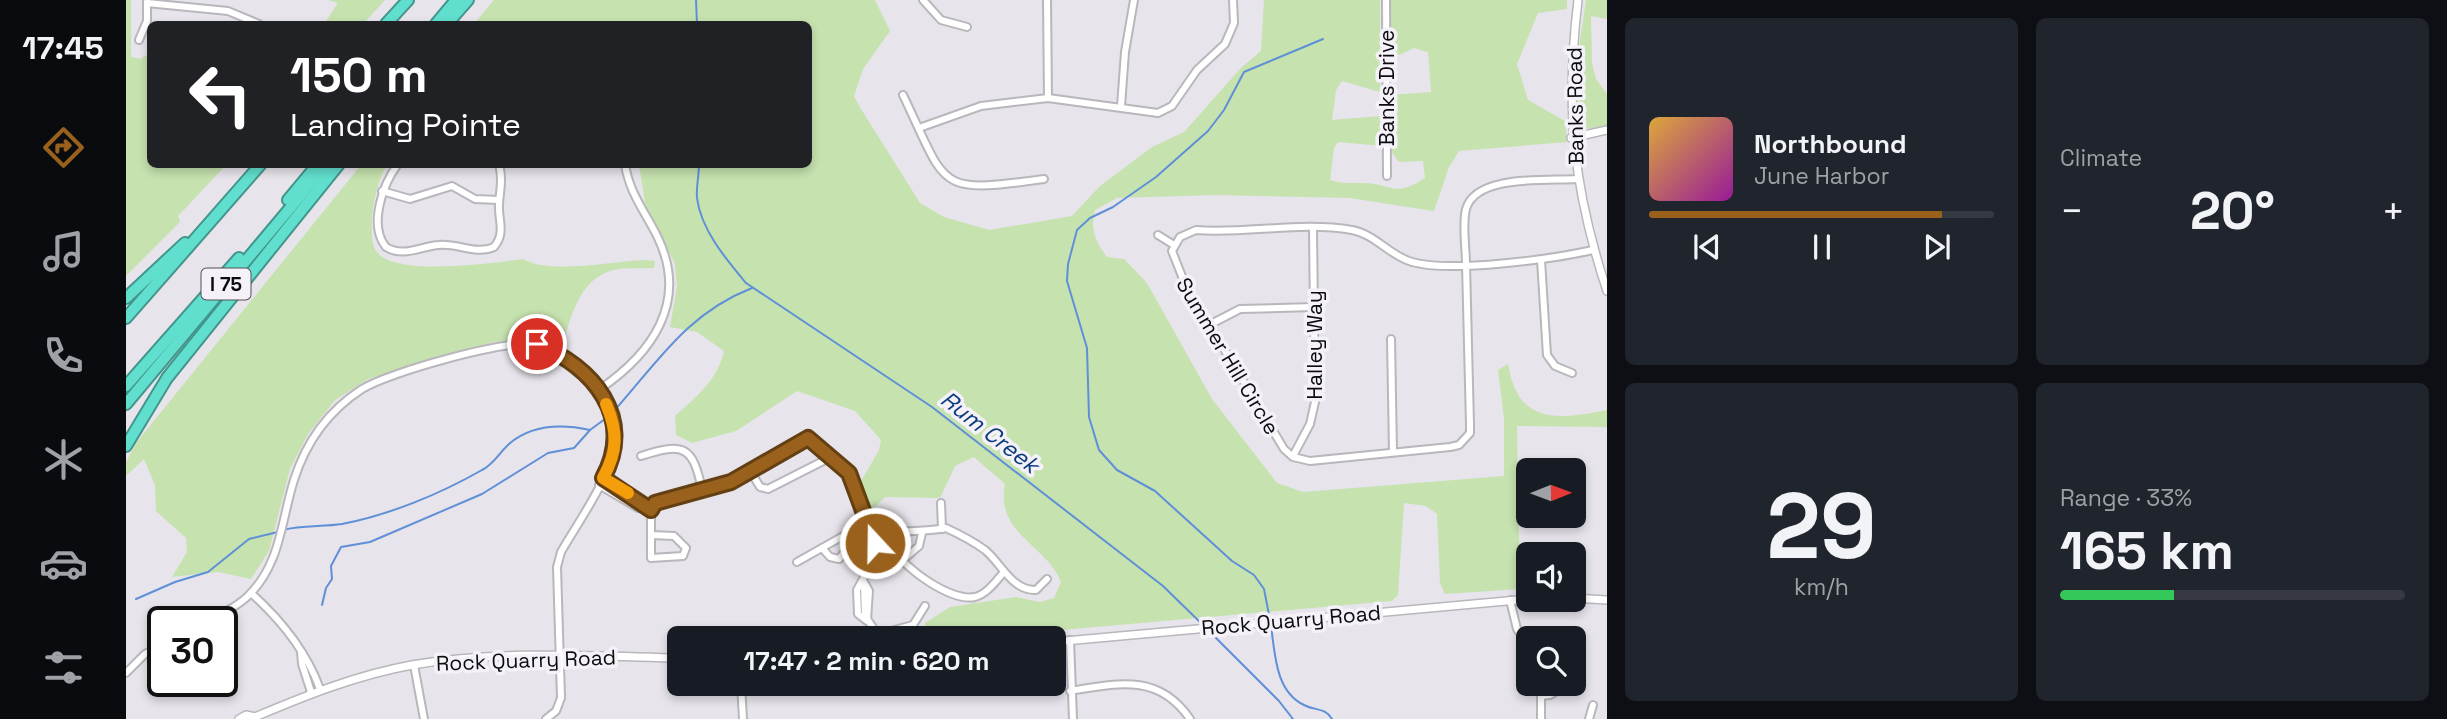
<!DOCTYPE html>
<meta charset="utf-8">
<style>
:root{--surface:#171b24;--page:#20242c;--text:#f1f3f6;--muted:#9ea1a6;--line:#363941;--accent:#99611c}
body{margin:0;font-family:"Space Grotesk",sans-serif;background:var(--page);color:var(--text);height:100vh;display:flex;flex-direction:column;font-size:26px;white-space:nowrap}
*{box-sizing:border-box;margin:0}
p{font-size:23px;color:var(--muted)}
.icon{flex:none;width:38px;height:38px;fill:none;stroke:currentColor;stroke-width:2;stroke-linecap:round;stroke-linejoin:round}
.map{position:relative;flex:1;overflow:hidden}
.details{display:flex;flex-direction:column;gap:18px;padding:18px;background:#0d0f14;width:840px}
.details>*{flex:none}
.banner{position:absolute;left:21px;top:21px;width:665px;height:147px;border-radius:10px;box-shadow:0 4px 10px #0003;background:#202124;color:#fff;overflow:hidden}
.needle{width:46px;rotate:89deg}
.buttons{position:absolute;left:1390px;top:458px;display:grid;gap:14px}
.buttons a{display:grid;place-items:center;width:70px;height:70px;border-radius:10px;background:var(--surface);box-shadow:0 4px 10px #0003;font-size:35px}
.speed{position:absolute;left:21px;top:606px;display:flex;gap:14px;font-size:35px;font-weight:700;text-align:center}
.speed>*{display:grid;place-content:center;width:91px;height:91px;border-radius:50%;background:var(--surface);box-shadow:0 4px 10px #0003;line-height:1}
.speed .limit{border:4px solid #111;border-radius:10px;background:#fff;color:#111}
.pin{position:absolute;display:grid;place-items:center;width:60px;height:60px;color:#fff;margin:-30px;border:4px solid #fff;border-radius:50%;box-shadow:0 2px 7px #0007}
.me{position:absolute;width:77px;margin:-38px;rotate:339deg;stroke-linejoin:round;filter:drop-shadow(0 0 5px #0008)}
.turn{display:flex;align-items:center;gap:24px;height:147px;padding:0 28px;font-size:32px}
.turn .icon{width:91px;height:91px;stroke-width:2.5}
.turn b{display:block;font-size:49px;line-height:60px}
.big{font-size:52px;font-weight:700;line-height:1.1}
.details .card{flex:1;display:flex;flex-direction:column;justify-content:center;gap:10px;min-width:0;padding:0 24px;border-radius:10px;background:var(--page)}
.details .dial{align-items:center;gap:0}
.dial b{font-size:91px;line-height:1}
.song{display:flex;align-items:center;gap:21px}
.cover{width:84px;height:84px;border-radius:10px;background:linear-gradient(135deg,hsl(40 70% 55%),hsl(300 70% 35%))}
.played{height:7px;border-radius:4px;background:linear-gradient(90deg,var(--accent) 85%,var(--line) 85%)}
.keys{display:flex;justify-content:space-around;direction:ltr}
.heat{display:flex;justify-content:space-between;align-items:center;font-size:38px;direction:ltr}
.charge{height:10px;border-radius:5px;background:linear-gradient(90deg,#34c759 33%,var(--line) 0)}
.details .tiles{flex:1;display:grid;gap:18px;grid-template-columns:repeat(2,1fr)}
.trip{position:absolute;left:541px;top:626px;width:399px;height:70px;border-radius:10px;background:var(--surface);box-shadow:0 4px 10px #0003;font-weight:700;line-height:70px;text-align:center}
main{display:flex;flex:1;min-height:0}
.tab-bar{display:flex;flex-direction:column;width:126px;justify-content:space-around;align-items:center;background:#090b0e;color:var(--muted)}
.tab-bar .icon{width:49px;height:49px}
.tab-bar .on{color:var(--accent)}
.tab-bar b{font-size:32px;color:var(--text)}
.map>svg:first-child{display:block}
.green{fill:#c6e2af}
.lines{fill:none;stroke-linecap:round;stroke-linejoin:round}
.stream{stroke:#5f90d7;stroke-width:2}
.minor-casing{stroke:#b9b6bc;stroke-width:10}
.tertiary-casing{stroke:#b9b6bc;stroke-width:10}
.motorway-casing{stroke:#43958b;stroke-width:14}
.minor{stroke:#fff;stroke-width:6}
.tertiary{stroke:#fff;stroke-width:7}
.motorway{stroke:#61dfce;stroke-width:10}
.route-casing{stroke:#633f12;stroke-width:18}
.route{stroke:#99611c;stroke-width:12}
.slow{stroke:#f59e0b;stroke-width:12}
.labels{text-anchor:middle;dominant-baseline:central;stroke-width:7;stroke-linejoin:round;paint-order:stroke}
.shield{fill:#f4f1f8;stroke:#525154;stroke-width:2}
.shield-label{font-size:19px;font-weight:bold;fill:#0c0c0e}
.street-label{font-size:21px;fill:#0c0c0e;stroke:#f4f1f8}
.water-label{font-size:23px;font-style:italic;fill:#0c3c7c;stroke:#f4f1f8}
</style>
<main>
<nav class="tab-bar">
<b>17:45</b>
<svg class="icon on" aria-label="directions" viewBox="0 0 24 24"><path d="M12 3l9 9-9 9-9-9zM9 14v-3h6M13 9l2 2-2 2"/></svg>
<svg class="icon" aria-label="music" viewBox="0 0 24 24"><path d="M9 18V5l10-2v13"/><circle cx="6" cy="18" r="3"/><circle cx="16" cy="16" r="3"/></svg>
<svg class="icon" aria-label="phone" viewBox="0 0 24 24"><path d="M5 4h4l2 5-3 2q2 4 5 5l2-3 5 2v4C11 20 4 13 5 4z"/></svg>
<svg class="icon" aria-label="climate" viewBox="0 0 24 24"><path d="M12 3v18M4 7l16 10M4 17L20 7"/></svg>
<svg class="icon" aria-label="car" viewBox="0 0 24 24"><path d="M5 17H2v-5l4-1 3-4h7l3 4 3 1v5h-3M9 17h6M6 11h13"/><circle cx="7" cy="17" r="2"/><circle cx="17" cy="17" r="2"/></svg>
<svg class="icon" aria-label="filters" viewBox="0 0 24 24"><path d="M4 7h16M4 17h16"/><circle cx="9" cy="7" r="2"/><circle cx="15" cy="17" r="2"/></svg>
</nav>
<div class="map">
<svg width="1481" height="719" viewBox="0 0 1481 719">
<rect width="100%" height="100%" fill="#e7e4eb"/>
<!-- green -->
<g class="green">
<polygon points="0,0 5,0 5,57 15,59 19,55 24,60 24,164 100,165 52,216 54,222 0,276"/>
<polygon points="202,0 259,0 237,24 198,24 212,3"/>
<path d="M368,0h381l15,31 -27,38 -9,27 7,13 59,94 24,14 45,13 83,-14 28,-30 52,-39 32,-15 57,-64 20,-17 3,-51h116v92l-38,-11 -6,9 -4,30 48,-4 2,30 -44,-4 -4,6 -4,32c12,4 20,3 32,3 30,0 31,16 63,-5l-2,-17 -24,1 -8,-11v-56l40,-3 -3,-40 -14,-4 -15,7 -8,-2v-53h176v9l-29,4 -21,51 11,36 37,21 2,21 -108,9 -10,16 -15,44 -84,-13 -133,-3 -100,3 -22,12c-5,19 0,32 12,47l17,2 23,24 65,116 65,84 26,9 201,-16v-58l-6,-48 10,-6c10,61 49,56 99,46v17l-90,-1 3,163 -75,5 -5,-11 -3,-69 -11,-8 -22,-3 -6,92 -6,6 -432,38h-35v-16l25,-16 66,-10 24,5 14,-4 7,-16c-14,-37 -66,-48 -56,-98l-31,-27 -19,9 -15,32 -55,-1 -14,14 -11,-28 19,-33 2,-10 -26,-29 -58,-20 -61,40 -44,12 -16,-8 -1,-19c22,-20 42,-35 49,-65l-27,-19 -27,-5 7,-40 -2,-23 -30,-61 -6,-38 169,-1v-140h-334z"/>
<polygon points="1460,0 1481,0 1481,19 1465,16 1466,63 1470,79 1481,94 1481,126 1456,129 1450,126 1451,61"/>
<path d="M235,165h26c-9,15 -13,33 -15,51 0,10 -2,28 5,36 18,25 117,11 146,7 28,16 89,2 122,1l10,1 -1,7c-13,1 -32,-1 -44,3 -31,10 -39,46 -47,72l-32,-4 -38,3 -125,37 -33,21 -27,34 -18,35 -21,82 -18,28 -33,-7 -46,5 15,-25 -1,-14 -30,-27 -1,-26 -11,-26 -18,17v-14l10,-19z"/>
</g>
<g class="lines">
<!-- stream -->
<g class="stream">
<polyline points="570,0 571,24"/>
<path d="M573,164c0,12 -3,23 -2,34 4,32 29,61 49,85l186,124 231,179 40,39"/>
<path d="M487,412c45,-50 73,-98 139,-124"/>
<path d="M157,530c19,-5 39,-3 59,-6 47,-9 98,-30 140,-54 12,-6 17,-17 27,-26 23,-20 53,-20 81,-14"/>
<polyline points="10,599 49,582 82,572 123,539 152,532"/>
<polyline points="196,605 200,588 206,579 205,566 215,547 244,542 356,494 422,453 448,448 464,430 483,416"/>
<polyline points="1144,620 1138,589 1128,575 1106,561 1029,491 991,470 973,450 963,417 961,348 941,281 942,264 951,230 964,218 987,207 1030,177 1082,131 1098,110 1118,72 1197,39"/>
<path d="M1145,626c4,27 4,65 33,79 11,6 21,2 28,14"/>
<polyline points="1083,631 1153,701 1167,719"/>
</g>
<defs>
<g id="minor">
<polyline points="797,0 815,20 841,27"/>
<polyline points="921,0 922,98"/>
<polyline points="1260,0 1261,176"/>
<polyline points="21,3 102,11 133,24"/>
<polyline points="13,40 21,21 21,2"/>
<path d="M777,95c45,94 32,99 141,84"/>
<polyline points="995,106 999,52 1008,0"/>
<polyline points="793,128 855,106 922,98 1032,113 1046,106 1071,70 1099,44 1108,23 1107,0"/>
<path d="M272,164c-15,20 -30,61 -12,83 17,11 35,-1 53,-2 19,-2 37,10 55,2 12,-14 4,-27 5,-43 1,-15 4,-24 0,-40"/>
<path d="M1451,179c-30,2 -101,-5 -111,30 -4,17 0,38 0,55l4,161v8l-11,12 -9,2 -140,14 -17,-4 -9,-8 -99,-165 -13,-33 8,-14 16,-7c51,4 105,-9 156,0 23,4 38,26 60,32 39,11 141,-3 181,-12"/>
<polyline points="256,191 284,199 326,186 349,199 373,200"/>
<polyline points="1032,235 1048,245"/>
<polyline points="1415,260 1421,355 1429,366 1446,373"/>
<polyline points="1083,325 1114,309 1188,307"/>
<polyline points="1265,339 1267,452"/>
<path d="M474,389c51,-35 89,-86 58,-151 -12,-25 -29,-45 -33,-74"/>
<path d="M515,456c43,-14 52,-10 61,34"/>
<polyline points="1167,456 1184,424 1189,402 1187,229"/>
<polyline points="625,472 634,487 642,489 705,457"/>
<polyline points="477,478 523,509"/>
<polyline points="473,485 512,508 525,510"/>
<polyline points="815,503 816,529"/>
<path d="M767,532c0,5 -1,12 1,17 10,20 58,53 81,48 12,-3 21,-16 29,-25"/>
<polyline points="525,535 548,536 560,548 557,556 525,558 525,508 526,505 605,482 642,463 676,440 684,439 722,473 749,537 746,562 731,590 732,614 741,621"/>
<polyline points="696,548 704,557 713,559 730,538"/>
<polyline points="778,559 793,546 796,533"/>
<path d="M671,562l48,-27c15,4 23,-2 39,-3 21,-1 41,0 62,-4 13,6 28,14 39,22 16,13 27,41 51,40l11,-11"/>
<polyline points="738,582 743,591 741,620"/>
<polyline points="738,584 739,616 755,639"/>
<path d="M125,593c30,27 55,57 69,96"/>
<polyline points="1384,600 1391,629 1402,645"/>
<path d="M82,621c13,-7 29,-14 40,-25 33,-32 33,-75 46,-116 12,-38 34,-69 68,-91 28,-17 142,-49 174,-45 34,5 75,50 80,84 5,36 -37,92 -55,124l-4,15 4,131 -5,13 -10,8"/>
<polyline points="749,639 750,635 787,625 799,606"/>
<polyline points="944,640 947,719"/>
<polyline points="175,652 176,664 185,692"/>
<polyline points="288,665 298,719"/>
<polyline points="0,673 19,654 37,644"/>
<polyline points="615,684 617,719"/>
<polyline points="1415,684 1415,719"/>
<path d="M944,691c48,-8 89,-18 120,28"/>
<polyline points="1415,696 1424,695 1443,684"/>
<polyline points="1463,719 1467,705"/>
</g>
<g id="tertiary">
<path d="M1452,0c-13,108 -5,188 29,291"/>
<polyline points="1445,138 1481,130"/>
<polyline points="1447,598 1481,600"/>
<polyline points="928,642 1402,599"/>
<path d="M113,719l7,-4 9,2c52,-22 102,-42 157,-52 86,-15 180,-9 267,-7"/>
</g>
<g id="motorway">
<polyline points="260,24 282,0"/>
<polyline points="310,24 330,0"/>
<polyline points="321,24 342,0"/>
<polyline points="162,200 192,164"/>
<polyline points="0,298 59,243"/>
<polyline points="0,318 135,164"/>
<polyline points="0,386 113,258"/>
<polyline points="0,404 201,164"/>
<polyline points="0,446 41,378 213,164"/>
</g>
</defs>
<!-- minor casing -->
<use href="#minor" class="minor-casing"/>
<!-- tertiary casing -->
<use href="#tertiary" class="tertiary-casing"/>
<!-- motorway casing -->
<use href="#motorway" class="motorway-casing"/>
<!-- minor -->
<use href="#minor" class="minor"/>
<!-- tertiary -->
<use href="#tertiary" class="tertiary"/>
<!-- motorway -->
<use href="#motorway" class="motorway"/>
</g>
<g class="lines">
<defs>
<path id="route" d="M411,344c56,23 99,73 66,134l48,32 4,-7 76,-21 77,-44 41,35 26,70"/>
</defs>
<!-- route casing -->
<use href="#route" class="route-casing"/>
<!-- route -->
<use href="#route" class="route"/>
<!-- slow -->
<path class="slow" d="M480,404c12,28 12,47 -3,74l25,15"/>
</g>
<g class="labels">
<!-- shield labels -->
<rect class="shield" x="75.5" y="268.5" width="49" height="31" rx="5"/>
<g class="shield-label">
<text x="100" y="284">I 75</text>
</g>
<!-- street labels -->
<g class="street-label">
<text transform="translate(1260 88) rotate(-90)">Banks Drive</text>
<text transform="translate(1449 106) rotate(-91)">Banks Road</text>
<text transform="translate(1188 345) rotate(-90)">Halley Way</text>
<text transform="translate(1102 356) rotate(59)">Summer Hill Circle</text>
<text transform="translate(1165 620) rotate(-5)">Rock Quarry Road</text>
<text transform="translate(400 660) rotate(-2)">Rock Quarry Road</text>
</g>
<!-- water labels -->
<g class="water-label">
<text transform="translate(864 432) rotate(38)">Rum Creek</text>
</g>
</g>
</svg>
<div class="buttons">
<a><svg class="needle" viewBox="-14 -14 28 28"><path d="M0-13l5 13h-10z" fill="#e53935"/><path d="M0 13l5-13h-10z" fill="#9ea1a6"/></svg></a>
<a><svg class="icon" aria-label="sound" viewBox="0 0 24 24"><path d="M4 9h4l5-4v14l-5-4H4zM17 9q2 3 0 6"/></svg></a>
<a><svg class="icon" aria-label="search" viewBox="0 0 24 24"><circle cx="10" cy="10" r="6"/><path d="M15 15l6 6"/></svg></a>
</div>
<div class="speed"><div class="limit">30</div></div>
<div class="pin" style="left:411px;top:344px;background:#d93025"><svg class="icon" aria-label="arrive" viewBox="0 0 24 24"><path d="M6 21V4h12l-3 4 3 4H6"/></svg></div>
<svg class="me" style="left:749px;top:543px" viewBox="-20 -20 40 40"><circle r="17" fill="#99611c" stroke="#fff" stroke-width="3"/><path d="M0-11L8 9 0 5-8 9z" fill="#fff"/></svg>
<div class="trip">17:47 · 2 min · 620 m</div>
<div class="banner">
<div class="turn"><svg class="icon" aria-label="left" viewBox="0 0 24 24"><path d="M17 20v-9H6M10 6l-5 5 5 5"/></svg><div><b>150 m</b>Landing Pointe</div></div>
</div>
</div>
<section class="details">
<div class="tiles">
<div class="card">
<div class="song"><i class="cover"></i><div><b>Northbound</b><p>June Harbor</p></div></div>
<div class="played"></div>
<div class="keys"><svg class="icon" aria-label="previous" viewBox="0 0 24 24"><path d="M18 5L8 12l10 7zM5 5v14"/></svg><svg class="icon" aria-label="pause" viewBox="0 0 24 24"><path d="M8 5v14M16 5v14"/></svg><svg class="icon" aria-label="next" viewBox="0 0 24 24"><path d="M6 5l10 7-10 7zM19 5v14"/></svg></div>
</div>
<div class="card"><p>Climate</p>
<div class="heat"><a>−</a><b class="big">20°</b><a>+</a></div>
</div>
<div class="card dial"><b>29</b><p>km/h</p></div>
<div class="card"><p>Range · 33%</p><b class="big">165 km</b><div class="charge"></div></div>
</div>
</section>
</main>
